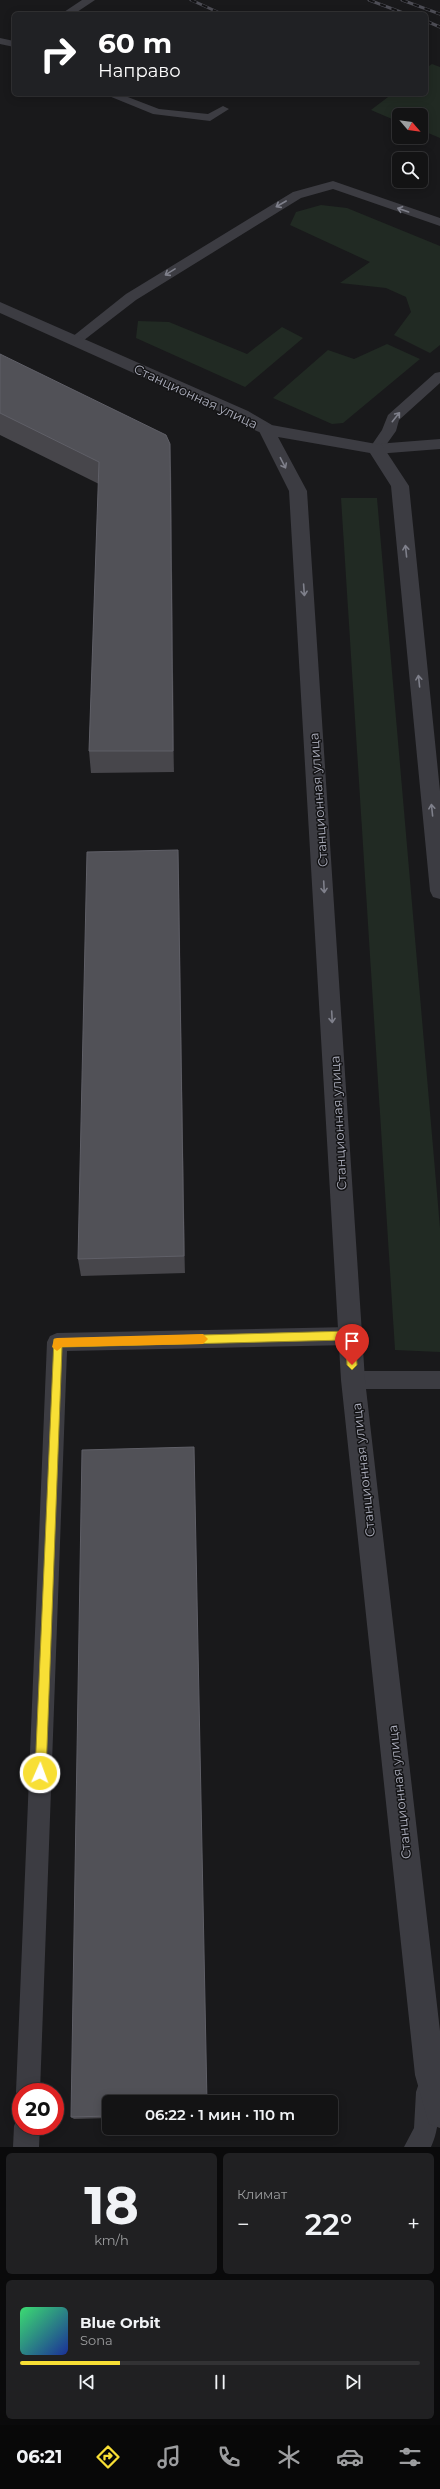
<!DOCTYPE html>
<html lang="ru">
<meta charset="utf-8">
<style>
:root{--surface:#131314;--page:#202022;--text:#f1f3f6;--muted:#9d9ea0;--line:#323234;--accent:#f8df35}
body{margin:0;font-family:Montserrat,sans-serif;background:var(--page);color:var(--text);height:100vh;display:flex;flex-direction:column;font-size:15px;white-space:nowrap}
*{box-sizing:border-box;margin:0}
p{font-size:13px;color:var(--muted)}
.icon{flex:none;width:22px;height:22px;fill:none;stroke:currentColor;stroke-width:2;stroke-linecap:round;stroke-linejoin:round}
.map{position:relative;height:2147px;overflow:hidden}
.panel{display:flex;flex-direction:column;gap:6px;padding:6px;background:#0a0a0b;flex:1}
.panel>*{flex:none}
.guide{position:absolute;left:12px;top:12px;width:416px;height:84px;border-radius:6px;box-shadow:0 2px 10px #0003,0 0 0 1px var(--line);background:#202124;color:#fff;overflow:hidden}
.needle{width:26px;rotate:118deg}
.controls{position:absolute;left:392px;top:108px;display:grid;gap:8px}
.controls a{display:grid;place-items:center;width:36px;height:36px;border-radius:6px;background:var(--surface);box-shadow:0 2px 10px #0003,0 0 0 1px var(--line);font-size:20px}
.speed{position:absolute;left:12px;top:2083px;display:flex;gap:8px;font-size:20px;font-weight:700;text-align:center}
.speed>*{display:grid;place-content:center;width:52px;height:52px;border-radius:50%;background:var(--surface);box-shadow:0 2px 10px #0003,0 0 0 1px var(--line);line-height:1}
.speed .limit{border:6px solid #d22;background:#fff;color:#111}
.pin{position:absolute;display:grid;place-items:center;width:34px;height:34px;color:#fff;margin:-41px -17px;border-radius:50% 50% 50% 0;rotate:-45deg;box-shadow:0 0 4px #0007}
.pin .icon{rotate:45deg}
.me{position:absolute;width:44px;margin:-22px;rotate:2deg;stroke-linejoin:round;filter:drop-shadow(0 0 3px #0008)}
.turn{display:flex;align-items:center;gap:14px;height:84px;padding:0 20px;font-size:18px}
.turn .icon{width:52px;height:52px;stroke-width:2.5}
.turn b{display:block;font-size:28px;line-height:34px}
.big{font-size:30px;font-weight:600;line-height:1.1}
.panel .widget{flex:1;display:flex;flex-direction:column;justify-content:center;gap:6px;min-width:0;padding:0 14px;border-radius:6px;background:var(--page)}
.panel .dial{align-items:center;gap:0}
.dial b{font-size:52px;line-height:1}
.song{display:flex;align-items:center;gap:12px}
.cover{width:48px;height:48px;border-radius:6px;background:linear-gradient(135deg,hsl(140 70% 55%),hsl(230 70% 35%))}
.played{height:4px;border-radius:2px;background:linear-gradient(90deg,var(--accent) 25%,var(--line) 25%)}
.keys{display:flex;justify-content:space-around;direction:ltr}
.heat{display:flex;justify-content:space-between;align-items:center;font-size:22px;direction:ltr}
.panel .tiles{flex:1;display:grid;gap:6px;grid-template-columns:1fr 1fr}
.widget:last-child{grid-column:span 2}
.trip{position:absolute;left:102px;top:2095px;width:236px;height:40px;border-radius:6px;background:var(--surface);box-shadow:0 2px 10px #0003,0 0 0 1px var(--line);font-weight:600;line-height:40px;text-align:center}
.menu{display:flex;height:64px;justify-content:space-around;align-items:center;background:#080808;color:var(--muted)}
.menu .icon{width:28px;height:28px}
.menu .on{color:var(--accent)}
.menu b{font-size:18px;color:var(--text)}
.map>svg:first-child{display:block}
.green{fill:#212a23}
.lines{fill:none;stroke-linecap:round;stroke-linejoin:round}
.service{fill:#3c3c42;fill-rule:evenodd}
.minor{fill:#3c3c42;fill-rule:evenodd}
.tertiary{fill:#3c3c42;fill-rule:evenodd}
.rail-casing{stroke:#4d4d55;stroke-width:3}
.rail{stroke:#141416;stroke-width:2;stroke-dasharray:6;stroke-linecap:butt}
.wall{fill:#47464b}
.shaded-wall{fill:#302f33}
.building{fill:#515157;stroke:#5f5f67}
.oneway{stroke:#7f808b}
.route{fill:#f8df35;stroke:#a19122}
.slow{fill:#f59e0b}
.labels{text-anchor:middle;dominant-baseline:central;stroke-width:3;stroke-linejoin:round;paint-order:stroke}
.street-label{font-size:13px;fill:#abadbb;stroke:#141416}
</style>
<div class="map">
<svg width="440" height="2147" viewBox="0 0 440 2147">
<rect width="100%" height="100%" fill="#19191b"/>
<!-- green -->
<g class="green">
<polygon points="432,64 440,67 440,138 421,130 421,115 399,115 399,122 371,110 392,94 426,94 426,68"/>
<polygon points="321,205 347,208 440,246 440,345 430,353 394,335 411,312 406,297 386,288 340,283 370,262 290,225 296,212"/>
<polygon points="138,321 169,322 247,354 282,327 303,338 245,387 136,338"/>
<polygon points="387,344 420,359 343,423 332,424 273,398 328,350 354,359"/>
<polygon points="341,498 377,498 440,1228 440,1352 395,1350"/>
</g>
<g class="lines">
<!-- service -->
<g class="service">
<polygon points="82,0 95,0 74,14 61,14"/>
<polygon points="0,38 14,41 14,47 0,44"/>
<polygon points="104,94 120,94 159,109 208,114 223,106 229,109 210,121 153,114"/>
<polygon points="333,181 440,218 440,226 333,189 301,198 136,300 79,344 74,345 67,341 126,294 293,192"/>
<polygon points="440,372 440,383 399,420 396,431 381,452 371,452 369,449 382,430 388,415 435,373"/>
<polygon points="350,1327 357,1330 360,1336 357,1342 350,1345 67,1351 40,2092 21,2092 21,2101 19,2101 16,2092 47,1342 50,1336 57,1333"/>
<polygon points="353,1371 440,1371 440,1389 353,1389 346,1387 343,1380 346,1373"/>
<path d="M428,2080l9,3c3,19 3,46 -6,64h-27l10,-19 2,-36 3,-9z"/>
<polygon points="21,2116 21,2126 40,2126 39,2147 13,2147 14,2126 18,2117"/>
</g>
<!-- minor -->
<g class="minor">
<path d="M0,302l248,109 24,14 2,4 -2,4c-13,3 -25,-8 -36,-14l-236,-106z"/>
<polygon points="440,439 440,449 376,454 370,453 368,449 370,445 376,444"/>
</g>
<!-- tertiary -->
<polygon class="tertiary" points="266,424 382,445 409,486 440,791 440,899 433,897 430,891 391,486 370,453 278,437 307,491 365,1380 440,2031 440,2128 429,2124 415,2075 341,1380 289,491 258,429 260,425"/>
<defs>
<g id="rail">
<polyline points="191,0 222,14"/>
<polyline points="369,0 406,14"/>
<polyline points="402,0 440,14"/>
<polyline points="426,21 440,27"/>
</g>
</defs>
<!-- rail casing -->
<use href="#rail" class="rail-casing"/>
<!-- rail -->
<use href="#rail" class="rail"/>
</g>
<!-- wall -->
<g class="wall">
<polygon points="0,354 171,467 174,772 91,773 89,751 99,484 0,435"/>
<polygon points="178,850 185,1273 81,1276 78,1259"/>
<polygon points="109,2102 109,2118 74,2119 71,2117"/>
</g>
<!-- shaded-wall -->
<g class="shaded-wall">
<polygon points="170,444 171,467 174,772 173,751"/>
<polygon points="178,850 179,871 185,1273 184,1256"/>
</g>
<!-- building -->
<g class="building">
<polygon points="0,354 166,435 170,444 173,751 89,751 99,462 0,413"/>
<polygon points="178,850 184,1256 78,1259 87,852"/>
<polygon points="194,1447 207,2102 109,2102 109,2116 71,2117 82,1450"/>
</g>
<!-- one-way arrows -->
<defs><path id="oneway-shaft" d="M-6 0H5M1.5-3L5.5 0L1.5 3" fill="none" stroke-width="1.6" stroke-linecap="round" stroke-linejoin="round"/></defs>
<g class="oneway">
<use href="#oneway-shaft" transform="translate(281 204) rotate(150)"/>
<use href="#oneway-shaft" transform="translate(403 210) rotate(-161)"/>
<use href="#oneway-shaft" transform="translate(170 272) rotate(148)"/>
<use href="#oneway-shaft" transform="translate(396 417) rotate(-51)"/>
<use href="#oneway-shaft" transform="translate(283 463) rotate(63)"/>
<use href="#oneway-shaft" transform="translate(406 551) rotate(-96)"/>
<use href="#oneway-shaft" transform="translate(304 590) rotate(86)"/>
<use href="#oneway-shaft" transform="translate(419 681) rotate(-96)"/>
<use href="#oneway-shaft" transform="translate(432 810) rotate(-96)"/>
<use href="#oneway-shaft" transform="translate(324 887) rotate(87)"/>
<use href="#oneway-shaft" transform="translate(332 1017) rotate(87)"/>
</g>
<!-- route -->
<polygon class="route" points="350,1331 355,1336 357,1365 352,1370 347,1365 346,1340 62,1347 46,1773 45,1777 36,1777 35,1773 54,1339"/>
<!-- slow -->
<polygon class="slow" points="203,1334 208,1339 203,1344 62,1347 57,1351 52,1347 54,1339 57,1338"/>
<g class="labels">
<!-- street labels -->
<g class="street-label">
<text transform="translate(196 396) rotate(25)">Станционная улица</text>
<text transform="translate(318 800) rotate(-94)">Станционная улица</text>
<text transform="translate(338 1123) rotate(-93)">Станционная улица</text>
<text transform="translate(363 1470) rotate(-96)">Станционная улица</text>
<text transform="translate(399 1792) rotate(-96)">Станционная улица</text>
</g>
</g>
</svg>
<div class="controls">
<a><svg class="needle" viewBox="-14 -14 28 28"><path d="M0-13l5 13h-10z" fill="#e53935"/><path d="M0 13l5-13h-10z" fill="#9d9ea0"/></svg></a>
<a><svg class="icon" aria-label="search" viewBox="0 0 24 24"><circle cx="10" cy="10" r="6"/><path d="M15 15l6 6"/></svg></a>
</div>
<div class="speed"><div class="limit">20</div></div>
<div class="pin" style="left:352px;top:1365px;background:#d93025"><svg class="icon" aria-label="arrive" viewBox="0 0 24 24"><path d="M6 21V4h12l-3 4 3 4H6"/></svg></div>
<svg class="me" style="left:40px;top:1773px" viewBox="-20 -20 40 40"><circle r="17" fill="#f8df35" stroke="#fff" stroke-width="3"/><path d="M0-11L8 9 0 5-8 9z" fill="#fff"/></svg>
<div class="trip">06:22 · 1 мин · 110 m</div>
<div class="guide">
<div class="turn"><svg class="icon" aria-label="right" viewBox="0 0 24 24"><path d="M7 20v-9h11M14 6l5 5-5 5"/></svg><div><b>60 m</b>Направо</div></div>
</div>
</div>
<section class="panel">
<div class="tiles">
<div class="widget dial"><b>18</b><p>km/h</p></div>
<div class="widget"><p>Климат</p>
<div class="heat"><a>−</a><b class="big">22°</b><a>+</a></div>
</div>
<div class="widget">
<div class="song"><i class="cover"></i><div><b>Blue Orbit</b><p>Sona</p></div></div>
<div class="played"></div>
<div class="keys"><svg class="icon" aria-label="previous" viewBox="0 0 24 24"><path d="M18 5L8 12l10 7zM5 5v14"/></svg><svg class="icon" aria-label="pause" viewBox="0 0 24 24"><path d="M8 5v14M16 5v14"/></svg><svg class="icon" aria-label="next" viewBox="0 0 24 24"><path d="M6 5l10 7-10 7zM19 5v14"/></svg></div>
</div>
</div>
</section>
<nav class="menu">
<b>06:21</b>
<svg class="icon on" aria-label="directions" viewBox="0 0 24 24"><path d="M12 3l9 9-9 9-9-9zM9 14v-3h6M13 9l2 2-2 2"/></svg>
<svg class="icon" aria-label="music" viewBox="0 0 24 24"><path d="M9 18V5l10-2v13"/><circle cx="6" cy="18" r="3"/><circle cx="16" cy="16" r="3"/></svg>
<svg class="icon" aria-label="phone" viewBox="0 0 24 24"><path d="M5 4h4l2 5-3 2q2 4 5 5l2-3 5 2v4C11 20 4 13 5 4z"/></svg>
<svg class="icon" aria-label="climate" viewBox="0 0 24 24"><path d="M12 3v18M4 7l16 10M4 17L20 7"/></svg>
<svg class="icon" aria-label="car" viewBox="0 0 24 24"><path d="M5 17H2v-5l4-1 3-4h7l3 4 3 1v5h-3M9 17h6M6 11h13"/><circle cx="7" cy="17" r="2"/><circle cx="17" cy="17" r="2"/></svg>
<svg class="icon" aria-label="filters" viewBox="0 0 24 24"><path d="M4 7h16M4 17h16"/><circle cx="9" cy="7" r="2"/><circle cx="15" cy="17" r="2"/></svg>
</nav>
